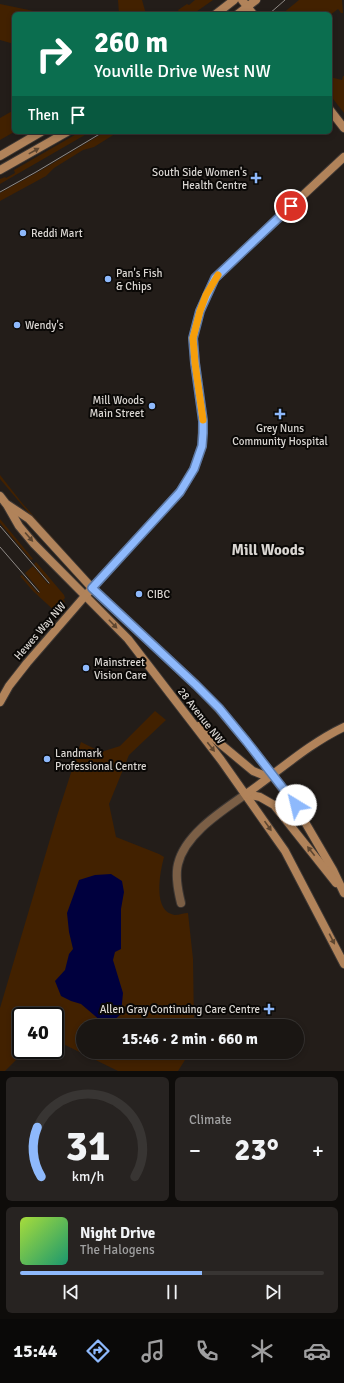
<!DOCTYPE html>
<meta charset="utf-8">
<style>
:root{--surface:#1a1613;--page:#272321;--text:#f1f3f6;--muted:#9f9fa0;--line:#383533;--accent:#8eb9fc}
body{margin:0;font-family:Signika,sans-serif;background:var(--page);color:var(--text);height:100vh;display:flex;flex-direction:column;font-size:15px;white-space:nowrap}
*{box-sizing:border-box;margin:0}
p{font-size:13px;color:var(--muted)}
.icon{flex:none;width:22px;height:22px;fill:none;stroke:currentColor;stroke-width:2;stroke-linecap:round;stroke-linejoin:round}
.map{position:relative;height:1071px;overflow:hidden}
.side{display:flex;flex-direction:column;gap:6px;padding:6px;background:#0e0c0a;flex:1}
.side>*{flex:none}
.guide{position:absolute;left:12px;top:12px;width:320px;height:122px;border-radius:6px;box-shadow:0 2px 6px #0003,0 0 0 1px var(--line);background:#0b6e4f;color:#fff;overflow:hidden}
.speed{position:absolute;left:12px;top:1007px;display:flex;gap:8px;font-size:20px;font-weight:700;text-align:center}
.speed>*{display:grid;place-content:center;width:52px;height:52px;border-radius:50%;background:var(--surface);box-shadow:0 2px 6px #0003,0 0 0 1px var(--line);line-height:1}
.speed .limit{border:2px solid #111;border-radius:6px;background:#fff;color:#111}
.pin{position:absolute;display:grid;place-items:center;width:34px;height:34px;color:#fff;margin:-17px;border:2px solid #fff;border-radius:50%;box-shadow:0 1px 4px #0007}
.me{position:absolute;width:44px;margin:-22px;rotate:324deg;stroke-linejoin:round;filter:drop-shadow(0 0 3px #0008)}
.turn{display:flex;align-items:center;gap:14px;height:84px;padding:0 16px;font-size:18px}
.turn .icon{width:52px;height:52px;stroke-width:2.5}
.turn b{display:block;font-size:28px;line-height:34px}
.then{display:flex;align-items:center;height:38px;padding:0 16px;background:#0003;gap:8px;font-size:15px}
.big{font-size:30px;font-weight:700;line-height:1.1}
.side .card{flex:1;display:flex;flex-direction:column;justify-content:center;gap:6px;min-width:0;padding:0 14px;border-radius:6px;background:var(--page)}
.side .dial{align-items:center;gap:0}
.dial svg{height:104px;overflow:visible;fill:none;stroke:var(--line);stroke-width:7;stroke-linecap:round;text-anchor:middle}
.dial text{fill:var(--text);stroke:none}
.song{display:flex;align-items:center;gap:12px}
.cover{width:48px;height:48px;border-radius:6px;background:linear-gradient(135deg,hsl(80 70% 55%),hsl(160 70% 35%))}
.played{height:4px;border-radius:2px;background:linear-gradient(90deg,var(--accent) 60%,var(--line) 60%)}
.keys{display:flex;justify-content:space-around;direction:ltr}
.heat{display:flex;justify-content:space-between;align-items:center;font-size:22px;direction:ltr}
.side .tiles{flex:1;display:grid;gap:6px;grid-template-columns:1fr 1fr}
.card:last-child{grid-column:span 2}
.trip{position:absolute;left:76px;top:1019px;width:228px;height:40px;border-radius:20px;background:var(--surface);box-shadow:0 2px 6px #0003,0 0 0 1px var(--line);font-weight:700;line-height:40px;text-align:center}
.menu{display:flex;height:64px;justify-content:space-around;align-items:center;background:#0a0908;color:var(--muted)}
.menu .icon{width:28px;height:28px}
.menu .on{color:var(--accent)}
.menu b{font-size:18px;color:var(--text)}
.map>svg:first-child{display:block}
.green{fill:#422100}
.water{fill:#00003e}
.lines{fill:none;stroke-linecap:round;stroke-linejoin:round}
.street-casing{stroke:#3d3733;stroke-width:10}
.secondary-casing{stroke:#3d3733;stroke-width:10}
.street{stroke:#7b5f46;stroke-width:8}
.secondary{stroke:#b1835a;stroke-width:8}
.tram{stroke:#908b87;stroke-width:1}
.oneway{fill:#5e4630}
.route-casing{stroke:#5c78a4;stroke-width:10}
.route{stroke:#8eb9fc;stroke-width:7}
.slow{stroke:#f59e0b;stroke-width:7}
.poi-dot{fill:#8eb9fc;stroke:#0a0806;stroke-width:1.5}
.labels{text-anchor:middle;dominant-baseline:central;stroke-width:4;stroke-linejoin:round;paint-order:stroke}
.poi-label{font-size:11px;fill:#dad6d2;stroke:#0a0806;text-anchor:start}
.street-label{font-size:11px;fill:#dad6d2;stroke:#0a0806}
.district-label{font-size:15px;font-weight:bold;fill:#dad6d2;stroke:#0a0806}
</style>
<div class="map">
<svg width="344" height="1071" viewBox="0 0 344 1071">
<rect width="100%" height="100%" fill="#231d19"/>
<!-- green -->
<g class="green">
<polygon points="118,0 142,0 146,14 119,14"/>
<polygon points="195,0 213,0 193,14 180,14 178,10 187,4 189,5"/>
<polygon points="299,0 342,0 343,13 341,13 338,9 330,15 305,14 304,12 302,14 282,14"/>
<polygon points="0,4 48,14 14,14 14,44 0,40"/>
<polygon points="343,76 344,76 344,113 330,95 330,77 342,80"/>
<polygon points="14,110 14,132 0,140 0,118"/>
<polygon points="80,132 90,132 0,184 0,179 5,177 6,178 15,173 14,170"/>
<polygon points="105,132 118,132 94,147 83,150 54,168 46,176 0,201 0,193 40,171"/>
<polygon points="0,475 22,503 71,558 72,562 33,518 0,479"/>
<polygon points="0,519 33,559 31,560 0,523"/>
<polygon points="36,562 64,595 65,598 63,600 65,601 62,609 58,614 33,591 20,576 22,575 38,593 40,591 25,573 33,566 48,584 50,583 34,564"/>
<path d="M155,711l11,9 -37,35 -20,49 7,33 43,17 5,3c-4,15 -12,55 11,58 4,0 9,-2 13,-2l5,46 1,67h-111v26h107l-12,19h-60l-63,-31v-24h-34v34h5l-21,21h-5v-63l56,-189 25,-77 20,10 19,-6z"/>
</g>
<!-- water -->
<polygon class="water" points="111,874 122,881 124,892 121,909 121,949 115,952 113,960 123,993 121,1014 111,1023 101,1021 81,1004 71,1001 61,996 55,981 65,970 69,954 73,949 69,932 67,913 79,880 95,875"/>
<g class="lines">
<defs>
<path id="street" d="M181,903c-3,-12 -6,-27 -3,-39 7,-30 44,-53 68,-70"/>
<g id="secondary">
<polyline points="242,0 253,14"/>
<polyline points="216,14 234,0"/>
<polyline points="238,14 256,0"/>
<polyline points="330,110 344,128"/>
<polyline points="0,156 41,132"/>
<polyline points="0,170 67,132"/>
<polyline points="0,496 7,505 19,526 34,544 128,639 221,760 285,851 344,964"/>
<polyline points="8,505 29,519 92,588 196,685 219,709 247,742 295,805 333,870 344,893"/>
<polyline points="0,702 9,686 27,663 85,596 180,492 194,469 202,446 203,421 195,363 193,339 200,311 215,278 240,254 344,157"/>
<polyline points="199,726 253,771 263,775 273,775"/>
<polyline points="246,794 260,797 274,805 336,883"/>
<path d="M246,794c32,-22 62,-50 98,-67"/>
</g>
</defs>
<!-- street casing -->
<use href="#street" class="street-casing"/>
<!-- secondary casing -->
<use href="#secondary" class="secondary-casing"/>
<!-- street -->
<use href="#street" class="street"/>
<!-- secondary -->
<use href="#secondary" class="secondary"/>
<!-- tram -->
<g class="tram">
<polyline points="269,14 285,0"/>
<polyline points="0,192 36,172 103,132"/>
<polyline points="0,526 49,583"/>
<polyline points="0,547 39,592"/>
</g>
</g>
<!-- one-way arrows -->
<defs><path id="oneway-solid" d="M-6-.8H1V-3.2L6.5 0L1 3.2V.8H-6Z"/></defs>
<g class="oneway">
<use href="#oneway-solid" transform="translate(34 151) rotate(-29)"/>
<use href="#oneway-solid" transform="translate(29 537) rotate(49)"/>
<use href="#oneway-solid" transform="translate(113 624) rotate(46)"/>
<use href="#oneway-solid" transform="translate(211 747) rotate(52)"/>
<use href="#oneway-solid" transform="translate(268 826) rotate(55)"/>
<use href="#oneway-solid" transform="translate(311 851) rotate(-128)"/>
<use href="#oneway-solid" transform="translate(332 939) rotate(63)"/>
</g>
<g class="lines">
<defs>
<polyline id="route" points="291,206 215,278 200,311 193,338 195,363 203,421 203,433 202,446 194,469 180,492 92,588 196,685 219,708 247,742 296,805"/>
</defs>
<!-- route casing -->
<use href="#route" class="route-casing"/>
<!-- route -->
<use href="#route" class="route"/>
<!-- slow -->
<polyline class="slow" points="203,420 195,363 193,338 200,311 206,295 218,275"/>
</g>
<!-- markers -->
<g class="poi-dot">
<path d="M254 172h4v4h4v4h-4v4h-4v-4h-4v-4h4z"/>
<circle cx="23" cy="233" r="4"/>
<circle cx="108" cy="279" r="4"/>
<circle cx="17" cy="325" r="4"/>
<circle cx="152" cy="406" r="4"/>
<path d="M278 408h4v4h4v4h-4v4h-4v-4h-4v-4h4z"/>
<circle cx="139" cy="594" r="4"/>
<circle cx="86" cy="668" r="4"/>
<circle cx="47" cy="759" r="4"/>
<path d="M267 1003h4v4h4v4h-4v4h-4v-4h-4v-4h4z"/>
</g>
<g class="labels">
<!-- poi labels -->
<g class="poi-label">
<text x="247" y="172" text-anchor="end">South Side Women's<tspan x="247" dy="13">Health Centre</tspan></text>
<text x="31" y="233">Reddi Mart</text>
<text x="116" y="273">Pan's Fish<tspan x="116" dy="13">&amp; Chips</tspan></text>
<text x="25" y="325">Wendy's</text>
<text x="144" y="400" text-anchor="end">Mill Woods<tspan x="144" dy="13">Main Street</tspan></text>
<text x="280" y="428" text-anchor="middle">Grey Nuns<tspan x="280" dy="13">Community Hospital</tspan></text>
<text x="147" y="594">CIBC</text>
<text x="94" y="662">Mainstreet<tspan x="94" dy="13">Vision Care</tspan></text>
<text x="55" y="753">Landmark<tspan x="55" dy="13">Professional Centre</tspan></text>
<text x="260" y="1009" text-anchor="end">Allen Gray Continuing Care Centre</text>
</g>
<!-- street labels -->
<g class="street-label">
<text transform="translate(40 631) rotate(-49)">Hewes Way NW</text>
<text transform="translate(201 716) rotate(52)">28 Avenue NW</text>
</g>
<!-- district labels -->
<g class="district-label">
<text x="268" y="550">Mill Woods</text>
</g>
</g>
</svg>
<div class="speed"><div class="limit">40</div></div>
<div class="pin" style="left:291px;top:206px;background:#d93025"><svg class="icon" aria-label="arrive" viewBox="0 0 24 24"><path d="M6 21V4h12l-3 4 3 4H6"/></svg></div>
<svg class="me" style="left:296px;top:805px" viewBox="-20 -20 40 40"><circle r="19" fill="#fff"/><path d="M0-13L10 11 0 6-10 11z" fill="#8eb9fc"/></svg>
<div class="trip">15:46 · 2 min · 660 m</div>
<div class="guide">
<div class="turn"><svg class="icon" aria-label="right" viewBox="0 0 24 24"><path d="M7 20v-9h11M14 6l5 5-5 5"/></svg><div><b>260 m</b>Youville Drive West NW</div></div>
<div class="then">Then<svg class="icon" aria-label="arrive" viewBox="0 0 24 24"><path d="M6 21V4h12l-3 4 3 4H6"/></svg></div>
</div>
</div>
<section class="side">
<div class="tiles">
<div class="card dial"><svg viewBox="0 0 100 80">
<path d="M14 69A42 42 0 1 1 86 69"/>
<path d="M14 69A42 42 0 0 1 11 31" stroke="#8eb9fc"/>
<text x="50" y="56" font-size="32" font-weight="700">31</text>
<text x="50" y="72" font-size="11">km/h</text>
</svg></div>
<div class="card"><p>Climate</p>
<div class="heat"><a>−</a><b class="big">23°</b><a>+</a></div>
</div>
<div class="card">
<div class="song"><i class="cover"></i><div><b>Night Drive</b><p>The Halogens</p></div></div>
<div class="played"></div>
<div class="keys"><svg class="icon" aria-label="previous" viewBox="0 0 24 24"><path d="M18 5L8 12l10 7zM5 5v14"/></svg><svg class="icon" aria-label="pause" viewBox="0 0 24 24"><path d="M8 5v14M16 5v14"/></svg><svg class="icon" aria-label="next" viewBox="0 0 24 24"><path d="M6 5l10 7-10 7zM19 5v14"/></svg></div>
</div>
</div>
</section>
<nav class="menu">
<b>15:44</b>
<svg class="icon on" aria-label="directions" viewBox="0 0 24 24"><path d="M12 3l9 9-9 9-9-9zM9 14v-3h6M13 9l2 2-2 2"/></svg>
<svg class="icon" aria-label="music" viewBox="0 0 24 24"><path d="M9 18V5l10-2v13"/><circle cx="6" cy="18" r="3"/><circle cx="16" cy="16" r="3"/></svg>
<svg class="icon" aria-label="phone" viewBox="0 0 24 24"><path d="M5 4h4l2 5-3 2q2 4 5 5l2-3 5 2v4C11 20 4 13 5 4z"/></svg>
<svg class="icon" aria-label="climate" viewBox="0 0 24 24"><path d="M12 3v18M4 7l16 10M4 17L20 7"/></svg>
<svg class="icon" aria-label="car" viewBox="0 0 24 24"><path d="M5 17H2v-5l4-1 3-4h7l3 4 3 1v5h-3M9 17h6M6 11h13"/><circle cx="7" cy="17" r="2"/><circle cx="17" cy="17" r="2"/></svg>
</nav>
